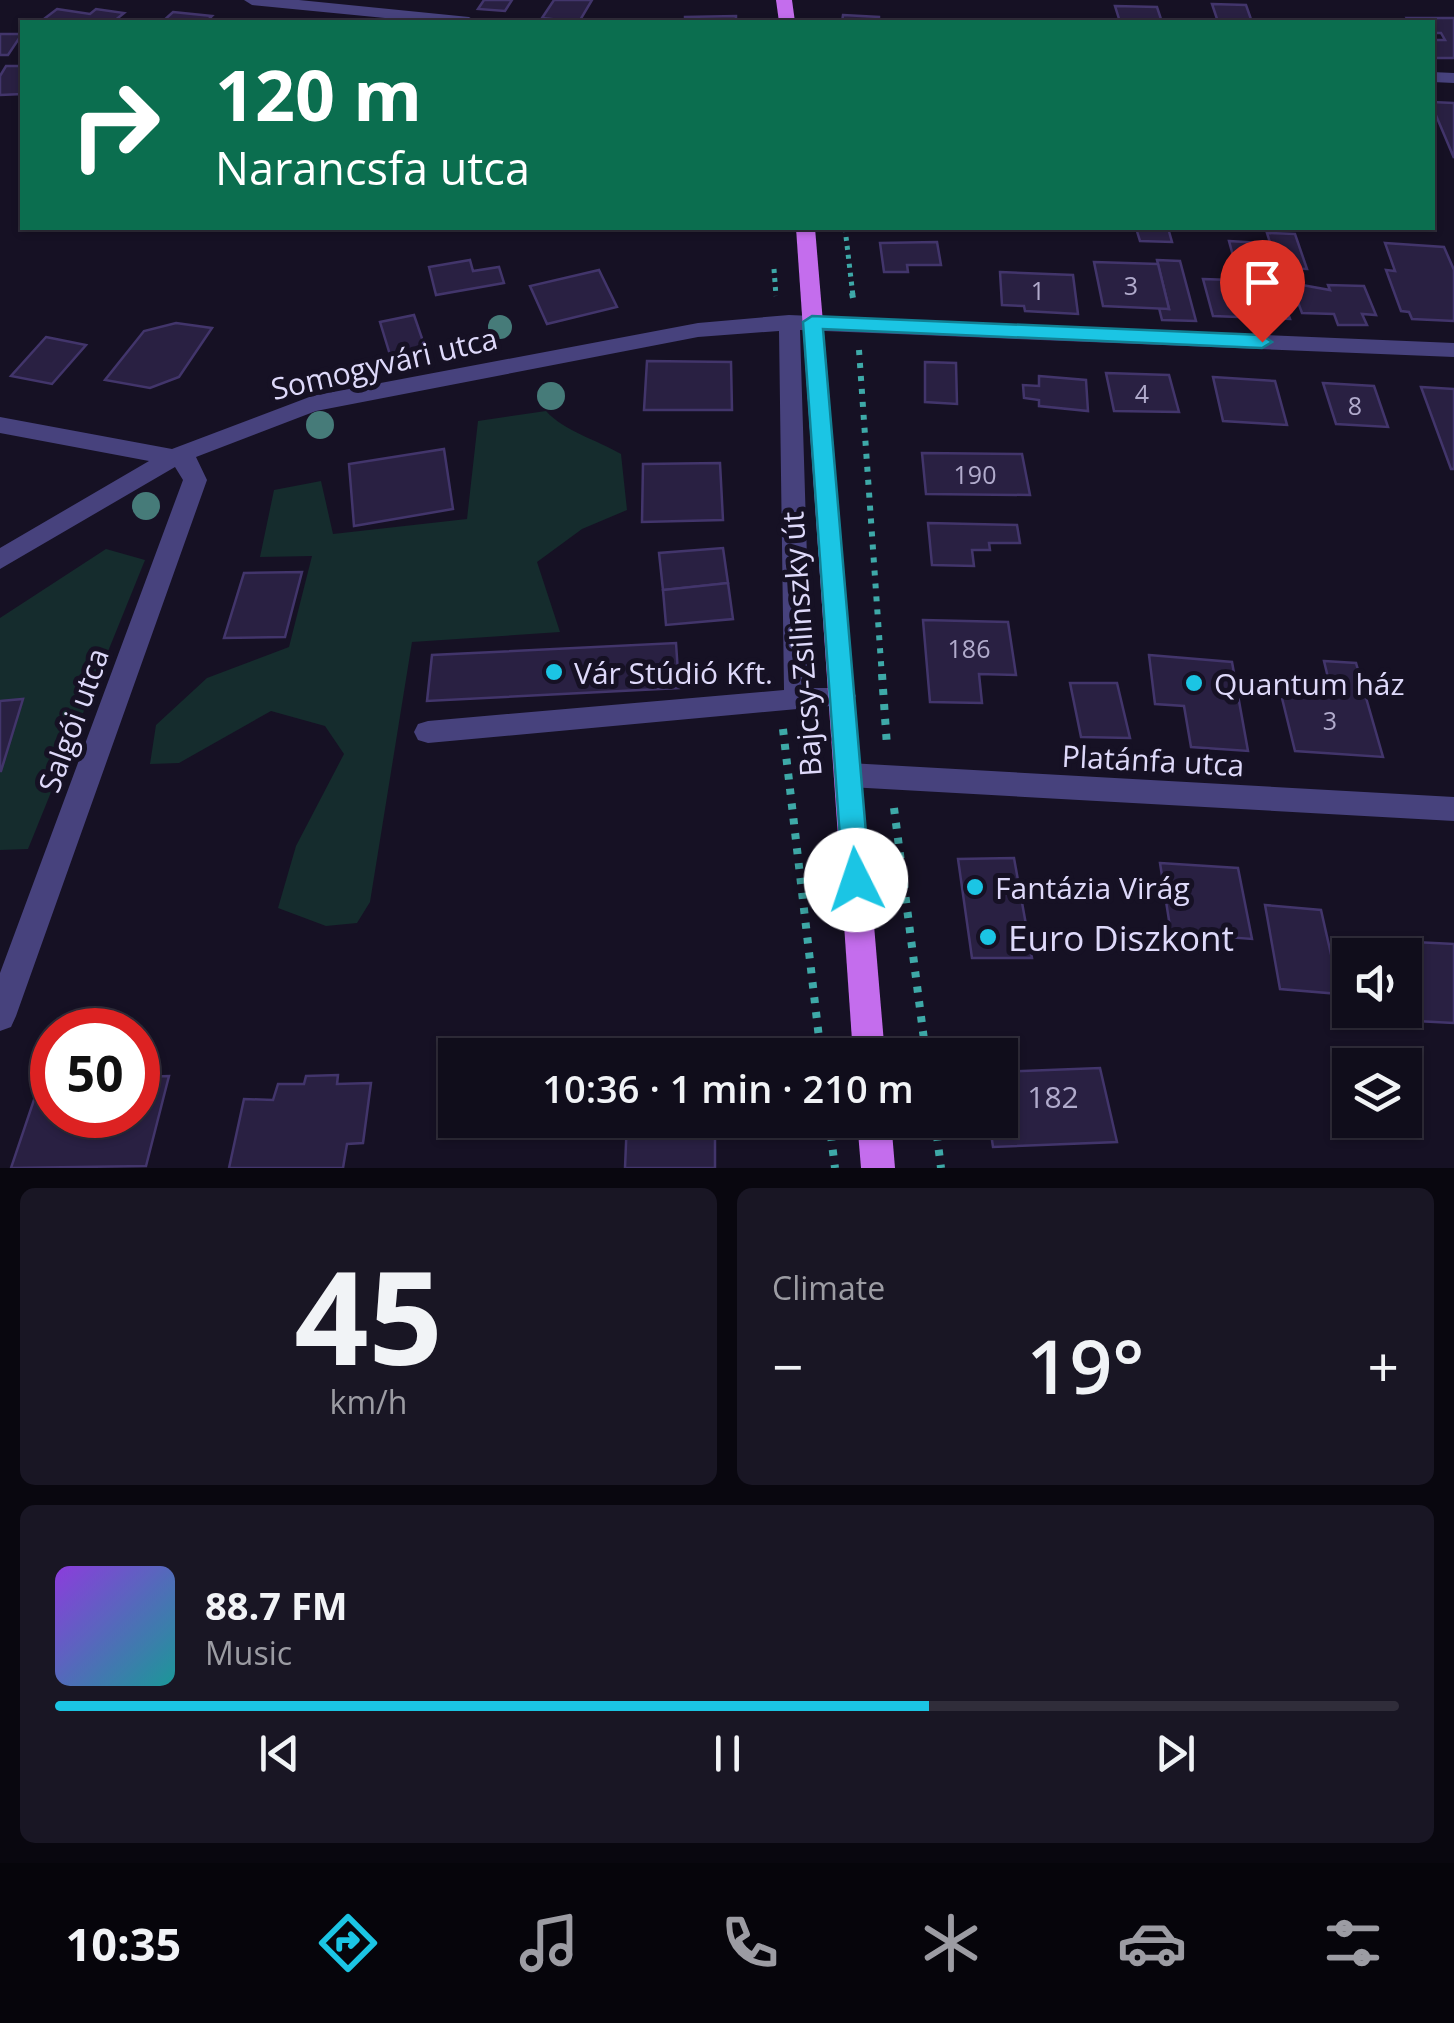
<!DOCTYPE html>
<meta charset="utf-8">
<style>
:root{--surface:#100d1b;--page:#191624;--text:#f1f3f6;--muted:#9c9ca3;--line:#302d3a;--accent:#1bc5e4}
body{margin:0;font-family:"Open Sans",sans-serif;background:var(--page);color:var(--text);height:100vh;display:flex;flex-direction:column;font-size:38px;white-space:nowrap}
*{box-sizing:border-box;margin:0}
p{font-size:32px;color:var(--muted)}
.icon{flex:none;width:55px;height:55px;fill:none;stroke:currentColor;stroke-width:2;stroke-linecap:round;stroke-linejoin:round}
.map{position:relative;height:1168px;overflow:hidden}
.details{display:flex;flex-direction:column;gap:20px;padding:20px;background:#09070f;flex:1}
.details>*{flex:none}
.banner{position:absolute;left:20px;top:20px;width:1415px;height:210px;border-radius:0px;box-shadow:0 2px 8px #0004,0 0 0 2px var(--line);background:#0b6e4f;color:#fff;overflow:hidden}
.tools{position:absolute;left:1332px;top:938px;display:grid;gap:20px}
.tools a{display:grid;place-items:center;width:90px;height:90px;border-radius:0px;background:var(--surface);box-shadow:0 2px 8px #0004,0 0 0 2px var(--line);font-size:50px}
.speed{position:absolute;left:30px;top:1008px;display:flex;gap:20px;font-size:50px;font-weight:700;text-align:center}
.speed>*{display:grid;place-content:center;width:130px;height:130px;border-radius:50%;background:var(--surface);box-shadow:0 2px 8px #0004,0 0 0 2px var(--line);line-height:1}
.speed .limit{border:15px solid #d22;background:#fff;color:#111}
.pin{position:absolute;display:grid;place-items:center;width:85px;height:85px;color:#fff;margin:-102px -42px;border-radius:50% 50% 50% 0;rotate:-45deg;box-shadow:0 0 10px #0007}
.pin .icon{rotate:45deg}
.me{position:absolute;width:110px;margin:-55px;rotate:356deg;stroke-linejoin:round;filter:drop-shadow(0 0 8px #0008)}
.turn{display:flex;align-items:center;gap:35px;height:210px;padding:0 30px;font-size:45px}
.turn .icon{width:130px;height:130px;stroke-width:2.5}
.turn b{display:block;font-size:70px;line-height:85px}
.big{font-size:75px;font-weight:600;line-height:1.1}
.details .widget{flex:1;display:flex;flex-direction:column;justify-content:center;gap:15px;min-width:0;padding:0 35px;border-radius:15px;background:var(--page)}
.details .dial{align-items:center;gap:0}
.dial b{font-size:130px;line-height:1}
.song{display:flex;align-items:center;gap:30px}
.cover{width:120px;height:120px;border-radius:15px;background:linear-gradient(135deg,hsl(270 70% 55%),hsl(180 70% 35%))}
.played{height:10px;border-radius:5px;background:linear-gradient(90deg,var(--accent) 65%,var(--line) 65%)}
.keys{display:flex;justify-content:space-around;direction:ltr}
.heat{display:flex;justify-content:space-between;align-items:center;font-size:55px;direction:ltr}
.details .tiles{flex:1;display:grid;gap:20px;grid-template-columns:1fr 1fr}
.widget:last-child{grid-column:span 2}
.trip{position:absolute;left:438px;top:1038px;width:580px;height:100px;border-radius:0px;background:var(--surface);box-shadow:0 2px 8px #0004,0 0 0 2px var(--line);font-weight:600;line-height:100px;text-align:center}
.menu{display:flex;height:160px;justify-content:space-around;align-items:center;background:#06050b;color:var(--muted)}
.menu .icon{width:70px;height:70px}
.menu .selected{color:var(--accent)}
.menu b{font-size:45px;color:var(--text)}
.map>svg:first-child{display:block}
.green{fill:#152c2d}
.building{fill:#292042;stroke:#42356b;stroke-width:2.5}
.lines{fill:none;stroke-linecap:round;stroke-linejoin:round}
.path-far2{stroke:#3ea9a8;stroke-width:5;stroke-dasharray:4 5;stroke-linecap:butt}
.path-far1{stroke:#3ea9a8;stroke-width:6;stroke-dasharray:5 8;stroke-linecap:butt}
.path{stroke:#3ea9a8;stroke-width:8;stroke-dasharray:6 9;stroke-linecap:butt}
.minor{fill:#47427d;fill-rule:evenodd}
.major{fill:#c46ded;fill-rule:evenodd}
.tree{fill:#467b79}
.route{fill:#1bc5e4;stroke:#128094;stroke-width:2.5}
.poi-dot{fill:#1bc5e4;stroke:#161124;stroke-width:4}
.labels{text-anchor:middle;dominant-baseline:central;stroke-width:10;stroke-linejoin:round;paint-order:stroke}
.number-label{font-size:25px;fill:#b1abcc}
.street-label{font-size:30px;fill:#ded9fa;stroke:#161124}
.poi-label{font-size:30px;fill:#ded9fa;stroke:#161124;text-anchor:start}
.near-number-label{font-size:30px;fill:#b1abcc}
.near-poi-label{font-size:35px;fill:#ded9fa;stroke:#161124;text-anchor:start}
</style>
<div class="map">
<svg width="1454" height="1168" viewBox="0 0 1454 1168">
<rect width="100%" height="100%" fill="#161124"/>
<!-- green -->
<g class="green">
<path d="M546,411c18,20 51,29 75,43l6,56 -45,19 -45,33 23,70 -148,10 -42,260 -13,21 -31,3 -48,-18 18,-62 48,-92 -19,-28 -54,-15 -92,52 -29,1 6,-39 51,-47 82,-31 23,-91 -52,1 14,-67 47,-9 12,53 134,-15 11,-98z"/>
<polygon points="106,549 145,560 28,849 0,850 0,618"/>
</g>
<!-- building -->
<g class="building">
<polygon points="484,0 512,0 505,11 478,9"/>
<polygon points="554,0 592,0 579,22 542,18"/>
<polygon points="1212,4 1246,5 1252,22 1218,22"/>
<polygon points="1115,6 1157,7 1162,22 1120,22"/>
<polygon points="57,9 90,14 96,9 124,13 113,22 40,22"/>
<polygon points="173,12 212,16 206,22 162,22"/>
<polygon points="843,15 879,17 879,22 842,22"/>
<polygon points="736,16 736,22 685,22 685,17"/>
<polygon points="1407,18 1454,18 1454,58 1435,58 1432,40 1445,40 1441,33 1432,33 1432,22 1410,22"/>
<polygon points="0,34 22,34 8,55 0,55"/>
<polygon points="6,66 22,66 22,94 0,95 0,76"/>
<polygon points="1432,102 1454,103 1454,158 1432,106"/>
<polygon points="1136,228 1168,228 1172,242 1140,241"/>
<polygon points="1267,233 1295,234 1307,269 1278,268"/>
<polygon points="1229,241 1261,243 1268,265 1235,263"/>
<polygon points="937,242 941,265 907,265 908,272 884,272 880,243"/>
<polygon points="1385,243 1444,247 1454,270 1454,321 1412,319 1409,312 1401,311 1386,270 1395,271"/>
<polygon points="470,260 473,271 499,267 504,283 436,295 429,267"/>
<polygon points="1157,260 1180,261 1196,321 1162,320 1159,308 1169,309"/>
<polygon points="1094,262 1158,264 1169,309 1103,306"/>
<polygon points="599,270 617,307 547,324 530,286"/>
<polygon points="1000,272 1073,275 1078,314 1025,311 1024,306 1002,305"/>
<polygon points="1203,279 1261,281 1266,295 1282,296 1290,319 1213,316"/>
<polygon points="1291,283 1330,290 1328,285 1364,286 1376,315 1362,314 1367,325 1338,325 1334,314 1302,313"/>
<polygon points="414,315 426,350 391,358 380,322"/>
<polygon points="176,323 212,328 179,377 150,388 105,380 144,331"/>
<polygon points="46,337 86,345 52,384 11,376"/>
<polygon points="647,361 731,362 732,410 644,410"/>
<polygon points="925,362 956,363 957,404 925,402"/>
<polygon points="1106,373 1169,375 1179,412 1114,411"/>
<polygon points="1039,376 1086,380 1088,411 1039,406 1039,400 1024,398 1023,385 1039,386"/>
<polygon points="1213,377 1275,381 1287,425 1223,421"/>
<polygon points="1323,383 1374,386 1388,427 1336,424"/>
<polygon points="1421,387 1454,389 1454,469 1451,469"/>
<polygon points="444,449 453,509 354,526 349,464"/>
<polygon points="922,453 1022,454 1030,495 926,494"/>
<polygon points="720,463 723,520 642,522 643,464"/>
<polygon points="928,523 1017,525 1020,543 989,543 990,550 972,550 974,566 932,565"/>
<polygon points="723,548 728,583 663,590 659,553"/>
<polygon points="302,572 285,637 224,638 244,573"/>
<polygon points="728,583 733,619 666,625 663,590"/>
<polygon points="923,620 1008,622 1016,675 979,674 982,703 930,702"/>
<polygon points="676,643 679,688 427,701 432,655"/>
<polygon points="1149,655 1232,662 1248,751 1191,747 1184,706 1155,704"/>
<polygon points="1324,661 1356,663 1383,757 1295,751 1279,686 1331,690"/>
<polygon points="1070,683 1117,683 1130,738 1081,737"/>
<polygon points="23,699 1,771 0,771 0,701"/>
<polygon points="1014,858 1032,958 972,958 958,859"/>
<polygon points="1160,863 1238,868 1252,939 1171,933"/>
<polygon points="1265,905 1321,910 1340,994 1280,989"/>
<polygon points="1375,940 1454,944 1454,1023 1397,1020 1395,1010 1405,1010 1405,955 1379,955"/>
<rect x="626" y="1049" width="90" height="6"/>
<polygon points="626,1049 626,1055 532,1055 532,1054"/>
<polygon points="1100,1068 1117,1142 993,1147 989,1120 1000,1120 1000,1072"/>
<polygon points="338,1075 337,1084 371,1083 363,1143 347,1144 343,1168 229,1168 244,1099 273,1100 278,1084 304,1084 306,1076"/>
<polygon points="169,1076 146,1166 11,1168 41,1079 52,1079 52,1115 138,1115 138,1077"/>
<polygon points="530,1120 627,1120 627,1127 529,1127"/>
<polygon points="627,1120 715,1120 715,1168 625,1168"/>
</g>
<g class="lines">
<!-- path-far2 -->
<g class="path-far2">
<polyline points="845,228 853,296"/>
<polyline points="774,269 776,296"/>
</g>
<!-- path-far1 -->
<g class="path-far1">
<polyline points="852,293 853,298"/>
<polyline points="859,350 882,677"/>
</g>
<!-- path -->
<g class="path">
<polyline points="882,674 887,746"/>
<polyline points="783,729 821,1055"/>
<polyline points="894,808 926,1055"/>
<polyline points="829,1120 835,1168"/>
<polyline points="935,1120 941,1168"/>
</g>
<!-- minor -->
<g class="minor">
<polygon points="244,0 299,0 469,17 477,22 426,22 252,5"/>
<polygon points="1432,72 1454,73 1454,83 1432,82"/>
<polygon points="789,315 1454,343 1454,357 800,330 811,688 852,688 856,696 852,704 428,743 418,740 414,732 418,724 428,721 784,690 779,331 698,337 316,411 196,457 207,480 16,1016 11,1027 0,1031 0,973 183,480 175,467 0,569 0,548 149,461 0,433 0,417 172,449 312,396 698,323"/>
<polygon points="849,763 1454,797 1454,821 849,787 839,783 835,775 839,767"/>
</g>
<!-- major -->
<g class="major">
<polygon points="776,0 792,0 795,22 779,22"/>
<polygon points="796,228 815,228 885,1055 853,1055"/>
<polygon points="857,1120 891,1120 895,1168 861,1168"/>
</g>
</g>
<!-- trees -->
<g class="tree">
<circle cx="500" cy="327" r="12"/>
<circle cx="551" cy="396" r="14"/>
<circle cx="320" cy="425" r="14"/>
<circle cx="146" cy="506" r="14"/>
</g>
<!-- route -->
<polygon class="route" points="812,316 1262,335 1272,342 1262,348 823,329 870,880 866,888 856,892 847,888 843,880 803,322"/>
<!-- markers -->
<g class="poi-dot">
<circle cx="554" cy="672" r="10"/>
<circle cx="1194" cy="683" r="10"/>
<circle cx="975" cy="887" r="10"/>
<circle cx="988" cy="937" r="10"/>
</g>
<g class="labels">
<!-- number labels -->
<g class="number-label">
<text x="1131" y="285">3</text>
<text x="1038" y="290">1</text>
<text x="1142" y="393">4</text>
<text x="1355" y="405">8</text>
<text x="975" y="474">190</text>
<text x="969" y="648">186</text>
<text x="1330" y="720">3</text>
</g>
<!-- street labels -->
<g class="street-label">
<text transform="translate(384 363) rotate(-13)">Somogyvári utca</text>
<text transform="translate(801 644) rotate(-94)">Bajcsy-Zsilinszky út</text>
<text transform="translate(73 720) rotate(-70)">Salgói utca</text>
<text transform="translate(1153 760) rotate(3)">Platánfa utca</text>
</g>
<!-- poi labels -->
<g class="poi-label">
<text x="574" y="672">Vár Stúdió Kft.</text>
<text x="1214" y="683">Quantum ház</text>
<text x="995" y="887">Fantázia Virág</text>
</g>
<!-- near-number labels -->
<g class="near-number-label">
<text x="1053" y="1096">182</text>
</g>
<!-- near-poi labels -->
<g class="near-poi-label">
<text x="1008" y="937">Euro Diszkont</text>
</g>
</g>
</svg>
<div class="tools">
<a><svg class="icon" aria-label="sound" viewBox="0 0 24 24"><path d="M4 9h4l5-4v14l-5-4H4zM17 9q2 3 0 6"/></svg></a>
<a><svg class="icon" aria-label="layers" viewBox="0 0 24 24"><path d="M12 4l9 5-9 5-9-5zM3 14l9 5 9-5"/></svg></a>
</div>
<div class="speed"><div class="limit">50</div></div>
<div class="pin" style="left:1262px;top:342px;background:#d93025"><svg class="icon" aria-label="arrive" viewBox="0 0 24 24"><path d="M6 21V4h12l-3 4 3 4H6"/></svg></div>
<svg class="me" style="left:856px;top:880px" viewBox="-20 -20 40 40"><circle r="19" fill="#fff"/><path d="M0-13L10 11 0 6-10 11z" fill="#1bc5e4"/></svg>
<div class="trip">10:36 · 1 min · 210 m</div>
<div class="banner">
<div class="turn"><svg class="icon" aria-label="right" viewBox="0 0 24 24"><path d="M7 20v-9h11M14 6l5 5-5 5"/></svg><div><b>120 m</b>Narancsfa utca</div></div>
</div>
</div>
<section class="details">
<div class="tiles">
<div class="widget dial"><b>45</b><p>km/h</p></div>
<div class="widget"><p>Climate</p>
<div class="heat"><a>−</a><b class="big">19°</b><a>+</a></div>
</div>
<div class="widget">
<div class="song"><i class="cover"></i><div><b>88.7 FM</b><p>Music</p></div></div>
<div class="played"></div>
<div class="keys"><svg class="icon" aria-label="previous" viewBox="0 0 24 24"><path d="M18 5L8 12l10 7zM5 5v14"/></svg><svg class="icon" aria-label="pause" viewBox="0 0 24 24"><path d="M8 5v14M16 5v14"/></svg><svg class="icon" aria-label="next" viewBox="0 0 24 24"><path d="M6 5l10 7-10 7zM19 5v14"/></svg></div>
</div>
</div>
</section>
<nav class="menu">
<b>10:35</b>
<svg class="icon selected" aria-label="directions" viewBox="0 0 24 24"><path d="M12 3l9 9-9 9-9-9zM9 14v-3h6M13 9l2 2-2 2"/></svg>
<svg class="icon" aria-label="music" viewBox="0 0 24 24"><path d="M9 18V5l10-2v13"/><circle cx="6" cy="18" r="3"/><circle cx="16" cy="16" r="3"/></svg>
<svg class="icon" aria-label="phone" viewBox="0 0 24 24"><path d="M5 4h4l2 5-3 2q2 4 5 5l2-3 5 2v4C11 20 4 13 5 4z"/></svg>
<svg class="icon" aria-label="climate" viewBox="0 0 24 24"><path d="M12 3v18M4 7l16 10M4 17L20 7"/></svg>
<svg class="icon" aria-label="car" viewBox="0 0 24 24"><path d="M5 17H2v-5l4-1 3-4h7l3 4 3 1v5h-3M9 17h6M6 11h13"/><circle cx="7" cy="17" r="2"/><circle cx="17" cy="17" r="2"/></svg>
<svg class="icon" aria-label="filters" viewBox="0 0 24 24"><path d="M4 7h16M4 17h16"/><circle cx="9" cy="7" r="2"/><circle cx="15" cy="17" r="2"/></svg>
</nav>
